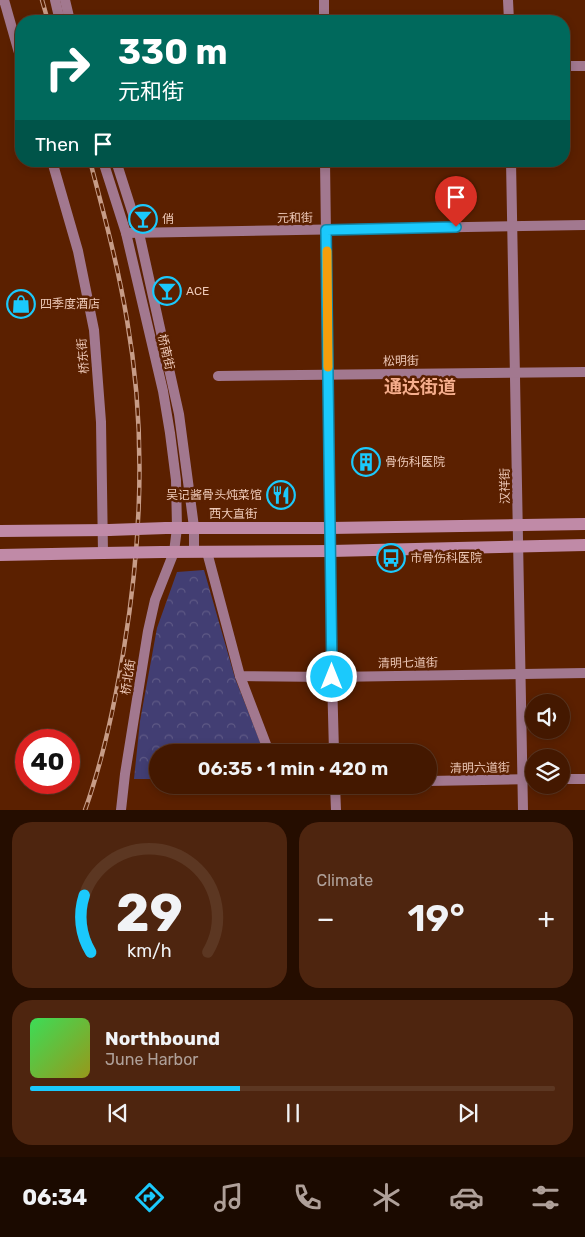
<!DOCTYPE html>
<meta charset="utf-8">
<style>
:root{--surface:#441800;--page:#4e250f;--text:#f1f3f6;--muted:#afa099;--line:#5c3722;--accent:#1bc9fc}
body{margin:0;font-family:Rubik,"Noto Sans SC",sans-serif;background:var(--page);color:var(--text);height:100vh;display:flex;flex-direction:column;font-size:19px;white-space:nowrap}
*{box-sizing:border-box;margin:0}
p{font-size:16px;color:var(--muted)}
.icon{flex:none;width:28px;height:28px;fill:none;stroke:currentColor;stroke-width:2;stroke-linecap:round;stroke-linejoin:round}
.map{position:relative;height:810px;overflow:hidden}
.details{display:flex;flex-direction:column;gap:12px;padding:12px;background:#250d00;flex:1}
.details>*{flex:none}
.top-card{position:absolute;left:15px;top:15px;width:555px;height:152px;border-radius:20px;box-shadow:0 2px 8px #0003,0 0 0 1px var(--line);background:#00695c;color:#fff;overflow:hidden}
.tools{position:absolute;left:525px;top:694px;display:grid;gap:10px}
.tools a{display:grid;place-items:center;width:45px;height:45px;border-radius:50%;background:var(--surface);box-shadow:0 2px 8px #0003,0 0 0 1px var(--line);font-size:25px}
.speed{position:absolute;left:15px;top:729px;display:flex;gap:10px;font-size:25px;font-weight:700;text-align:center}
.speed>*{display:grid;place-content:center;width:65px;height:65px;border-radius:50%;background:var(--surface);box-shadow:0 2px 8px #0003,0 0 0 1px var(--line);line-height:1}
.speed .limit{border:8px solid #d22;background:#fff;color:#111}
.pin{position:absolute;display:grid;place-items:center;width:42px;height:42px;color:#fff;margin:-51px -21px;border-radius:50% 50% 50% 0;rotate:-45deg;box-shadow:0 0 5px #0007}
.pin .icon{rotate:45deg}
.me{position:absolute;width:55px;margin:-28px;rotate:0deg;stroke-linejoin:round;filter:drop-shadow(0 0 4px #0008)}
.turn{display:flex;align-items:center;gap:18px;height:105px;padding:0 20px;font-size:22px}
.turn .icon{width:65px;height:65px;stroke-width:2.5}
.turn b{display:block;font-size:35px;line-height:42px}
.then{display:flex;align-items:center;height:48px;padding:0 20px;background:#0003;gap:10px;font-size:19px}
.big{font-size:38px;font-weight:600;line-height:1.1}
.details .tile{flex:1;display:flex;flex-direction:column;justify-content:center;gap:8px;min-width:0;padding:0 18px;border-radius:20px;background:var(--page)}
.details .dial{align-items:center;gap:0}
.dial svg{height:130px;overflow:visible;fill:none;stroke:var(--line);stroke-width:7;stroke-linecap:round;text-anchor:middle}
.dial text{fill:var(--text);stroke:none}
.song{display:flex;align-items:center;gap:15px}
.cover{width:60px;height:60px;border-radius:8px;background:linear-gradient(135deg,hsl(130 70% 55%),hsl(60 70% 35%))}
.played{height:5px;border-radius:2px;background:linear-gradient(90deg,var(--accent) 40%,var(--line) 40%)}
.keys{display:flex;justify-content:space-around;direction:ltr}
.heat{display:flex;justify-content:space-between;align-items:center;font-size:28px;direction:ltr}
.details .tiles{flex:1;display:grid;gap:12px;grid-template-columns:1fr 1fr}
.tile:last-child{grid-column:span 2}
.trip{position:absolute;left:149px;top:744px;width:288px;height:50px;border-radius:25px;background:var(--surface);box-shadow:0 2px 8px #0003,0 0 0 1px var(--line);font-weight:600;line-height:50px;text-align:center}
.dock{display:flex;height:80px;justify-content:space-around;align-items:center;background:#1b0a00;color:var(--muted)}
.dock .icon{width:35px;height:35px}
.dock .active{color:var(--accent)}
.dock b{font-size:22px;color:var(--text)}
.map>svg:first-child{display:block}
.park{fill:url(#park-crowns)}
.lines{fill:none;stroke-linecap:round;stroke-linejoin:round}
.secondary{stroke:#a2788f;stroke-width:10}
.primary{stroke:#c08aa7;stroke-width:12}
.rail-casing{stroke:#c79c87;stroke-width:4.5}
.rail{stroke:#5b2000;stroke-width:2.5;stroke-dasharray:8;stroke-linecap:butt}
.primary-bridge{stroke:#c08aa7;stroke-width:12}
.route-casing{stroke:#1283a4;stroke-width:12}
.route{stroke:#1bc9fc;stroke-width:9}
.slow{stroke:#f59e0b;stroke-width:9}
.labels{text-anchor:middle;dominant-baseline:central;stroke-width:5;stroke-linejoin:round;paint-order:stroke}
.street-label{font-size:12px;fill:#eec9b8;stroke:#5b2000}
.poi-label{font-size:12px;fill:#eec9b8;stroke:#5b2000;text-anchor:start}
.district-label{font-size:18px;font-weight:bold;fill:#f5ad8c;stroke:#5b2000}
</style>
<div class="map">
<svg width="585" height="810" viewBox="0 0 585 810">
<defs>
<pattern id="park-crowns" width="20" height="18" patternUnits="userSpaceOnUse" patternTransform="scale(1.25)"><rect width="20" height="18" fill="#423e73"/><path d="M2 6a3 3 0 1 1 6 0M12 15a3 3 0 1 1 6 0" fill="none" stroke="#5e5985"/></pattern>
</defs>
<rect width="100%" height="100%" fill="#5b2000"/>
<!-- park -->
<polygon class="park" points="204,570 235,678 264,752 158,752 157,779 134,779 140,721 157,628 177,572"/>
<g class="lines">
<!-- secondary -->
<g class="secondary">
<polyline points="4,0 21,60"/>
<polyline points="55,0 60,21"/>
<polyline points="65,0 70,21"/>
<polyline points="324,0 324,21"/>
<polyline points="508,0 509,21"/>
<polyline points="564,66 585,66"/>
<polyline points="52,161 78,251 94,330 101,422 103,553"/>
<polyline points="103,161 126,233 163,391 170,433 176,480 177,528 174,552 155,600 148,631 125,774 121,810"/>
<polyline points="116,161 139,233 179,414 194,527 194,552"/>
<polyline points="325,161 332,677 334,752"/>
<polyline points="511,161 523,810"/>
<polyline points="126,233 585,225"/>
<polyline points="218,376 585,372"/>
<polyline points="207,552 240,676 332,677 585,673"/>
<polyline points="240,676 269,752"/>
<polyline points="561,779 585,779"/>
<polyline points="428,781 534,779"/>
<polyline points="335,785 336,810"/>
</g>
<!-- primary -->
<g class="primary">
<polyline points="166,528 330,528 585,524"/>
<polyline points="0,531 109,530"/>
<polyline points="162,552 331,551 585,545"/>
<polyline points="0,555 103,553"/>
</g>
<defs>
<g id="rail">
<polyline points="42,0 48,21"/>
<path d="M85,810c19,-53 30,-107 39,-162 18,-109 22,-220 3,-328 -9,-54 -23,-106 -37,-159"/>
</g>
</defs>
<!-- rail casing -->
<use href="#rail" class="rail-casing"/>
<!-- rail -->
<use href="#rail" class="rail"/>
<!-- primary-bridge -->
<g class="primary-bridge">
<polyline points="109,530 166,528"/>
<polyline points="103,553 162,552"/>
</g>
</g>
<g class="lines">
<defs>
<polyline id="route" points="332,677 326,230 456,227"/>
</defs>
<!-- route casing -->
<use href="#route" class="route-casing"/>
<!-- route -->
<use href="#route" class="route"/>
<!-- slow -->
<polyline class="slow" points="327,251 328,367"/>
</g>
<!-- icons -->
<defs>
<symbol id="bar-ring" viewBox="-11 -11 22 22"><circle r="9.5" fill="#5b2000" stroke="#1bc9fc" stroke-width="1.5"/><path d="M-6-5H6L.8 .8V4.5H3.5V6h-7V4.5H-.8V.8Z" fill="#1bc9fc"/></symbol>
<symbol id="shop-ring" viewBox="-11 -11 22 22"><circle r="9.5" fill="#5b2000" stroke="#1bc9fc" stroke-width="1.5"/><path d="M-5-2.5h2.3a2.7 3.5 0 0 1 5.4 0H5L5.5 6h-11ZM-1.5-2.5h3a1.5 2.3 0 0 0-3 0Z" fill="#1bc9fc"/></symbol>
<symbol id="building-ring" viewBox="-11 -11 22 22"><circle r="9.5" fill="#5b2000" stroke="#1bc9fc" stroke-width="1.5"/><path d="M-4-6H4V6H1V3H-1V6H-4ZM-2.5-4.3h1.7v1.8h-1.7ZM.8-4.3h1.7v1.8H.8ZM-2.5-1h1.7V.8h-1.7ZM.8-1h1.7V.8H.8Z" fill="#1bc9fc"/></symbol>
<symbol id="restaurant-ring" viewBox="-11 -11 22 22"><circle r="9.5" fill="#5b2000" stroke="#1bc9fc" stroke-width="1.5"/><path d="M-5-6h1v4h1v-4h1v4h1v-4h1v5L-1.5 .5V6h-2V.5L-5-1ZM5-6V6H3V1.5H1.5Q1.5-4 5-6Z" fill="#1bc9fc"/></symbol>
<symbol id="bus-ring" viewBox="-11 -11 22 22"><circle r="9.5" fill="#5b2000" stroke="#1bc9fc" stroke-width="1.5"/><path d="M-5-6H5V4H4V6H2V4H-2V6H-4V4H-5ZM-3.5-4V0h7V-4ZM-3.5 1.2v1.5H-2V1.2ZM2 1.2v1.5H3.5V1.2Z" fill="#1bc9fc"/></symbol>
</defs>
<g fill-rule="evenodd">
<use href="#bar-ring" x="127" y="203" width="32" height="32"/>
<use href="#bar-ring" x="151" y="275" width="32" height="32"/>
<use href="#shop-ring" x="5" y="288" width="32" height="32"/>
<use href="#building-ring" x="350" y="446" width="32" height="32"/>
<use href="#restaurant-ring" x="265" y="479" width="32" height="32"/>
<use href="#bus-ring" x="375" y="542" width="32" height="32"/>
</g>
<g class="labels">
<!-- street labels -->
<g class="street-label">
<text transform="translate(295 218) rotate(-1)">元和街</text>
<text transform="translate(166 352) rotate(77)">桥南街</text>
<text transform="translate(83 356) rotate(-95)">桥东街</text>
<text transform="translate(401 361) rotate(-1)">松明街</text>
<text transform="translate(505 486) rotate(-91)">汉祥街</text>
<text x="233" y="514">西大直街</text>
<text transform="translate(408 663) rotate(-1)">清明七道街</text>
<text transform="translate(128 677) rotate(-81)">桥北街</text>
<text transform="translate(480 768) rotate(-1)">清明六道街</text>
</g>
<!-- poi labels -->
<g class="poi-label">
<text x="162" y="219">俏</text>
<text x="186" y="291">ACE</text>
<text x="40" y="304">四季度酒店</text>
<text x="385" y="462">骨伤科医院</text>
<text x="262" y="495" text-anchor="end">吴记酱骨头炖菜馆</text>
<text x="410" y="558">市骨伤科医院</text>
</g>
<!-- district labels -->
<g class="district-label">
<text x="420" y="387">通达街道</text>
</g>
</g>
</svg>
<div class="tools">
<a><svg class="icon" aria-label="sound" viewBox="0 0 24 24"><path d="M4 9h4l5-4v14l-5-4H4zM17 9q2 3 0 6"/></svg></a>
<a><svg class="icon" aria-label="layers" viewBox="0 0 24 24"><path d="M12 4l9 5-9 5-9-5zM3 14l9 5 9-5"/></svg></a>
</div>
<div class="speed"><div class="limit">40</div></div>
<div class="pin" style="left:456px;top:227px;background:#d93025"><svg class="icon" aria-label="arrive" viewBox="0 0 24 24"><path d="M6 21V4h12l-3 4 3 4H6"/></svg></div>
<svg class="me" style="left:332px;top:677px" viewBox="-20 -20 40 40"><circle r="17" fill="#1bc9fc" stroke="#fff" stroke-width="3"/><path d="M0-11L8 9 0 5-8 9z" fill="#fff"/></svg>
<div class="trip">06:35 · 1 min · 420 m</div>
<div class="top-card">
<div class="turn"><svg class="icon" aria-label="right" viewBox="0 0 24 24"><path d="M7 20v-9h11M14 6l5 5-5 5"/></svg><div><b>330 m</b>元和街</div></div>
<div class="then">Then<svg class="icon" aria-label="arrive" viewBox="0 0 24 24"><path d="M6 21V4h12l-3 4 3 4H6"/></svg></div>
</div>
</div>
<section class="details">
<div class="tiles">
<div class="tile dial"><svg viewBox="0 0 100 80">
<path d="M14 69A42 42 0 1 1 86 69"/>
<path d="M14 69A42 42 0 0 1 10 34" stroke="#1bc9fc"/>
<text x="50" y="56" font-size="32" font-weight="700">29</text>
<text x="50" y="72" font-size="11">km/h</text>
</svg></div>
<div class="tile"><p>Climate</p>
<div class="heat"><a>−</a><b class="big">19°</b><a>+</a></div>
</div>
<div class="tile">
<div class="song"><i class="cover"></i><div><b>Northbound</b><p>June Harbor</p></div></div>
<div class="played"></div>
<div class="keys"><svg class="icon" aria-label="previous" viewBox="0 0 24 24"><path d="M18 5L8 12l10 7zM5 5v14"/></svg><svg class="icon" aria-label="pause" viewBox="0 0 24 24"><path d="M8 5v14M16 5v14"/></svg><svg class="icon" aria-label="next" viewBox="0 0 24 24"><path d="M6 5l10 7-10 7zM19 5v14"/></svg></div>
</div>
</div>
</section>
<nav class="dock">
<b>06:34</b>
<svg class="icon active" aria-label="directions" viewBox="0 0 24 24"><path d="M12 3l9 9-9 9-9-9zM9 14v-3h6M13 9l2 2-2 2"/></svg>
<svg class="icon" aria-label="music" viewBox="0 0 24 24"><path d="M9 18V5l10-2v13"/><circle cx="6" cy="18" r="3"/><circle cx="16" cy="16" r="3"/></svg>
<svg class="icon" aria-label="phone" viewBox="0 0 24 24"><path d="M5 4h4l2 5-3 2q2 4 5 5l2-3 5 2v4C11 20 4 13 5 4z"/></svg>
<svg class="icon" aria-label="climate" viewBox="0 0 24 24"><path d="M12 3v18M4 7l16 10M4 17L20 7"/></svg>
<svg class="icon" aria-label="car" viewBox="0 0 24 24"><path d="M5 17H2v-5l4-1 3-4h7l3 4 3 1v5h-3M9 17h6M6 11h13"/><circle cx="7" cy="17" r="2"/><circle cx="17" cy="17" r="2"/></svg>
<svg class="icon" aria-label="filters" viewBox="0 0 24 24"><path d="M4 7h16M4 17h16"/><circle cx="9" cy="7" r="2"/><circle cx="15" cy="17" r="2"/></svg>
</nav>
